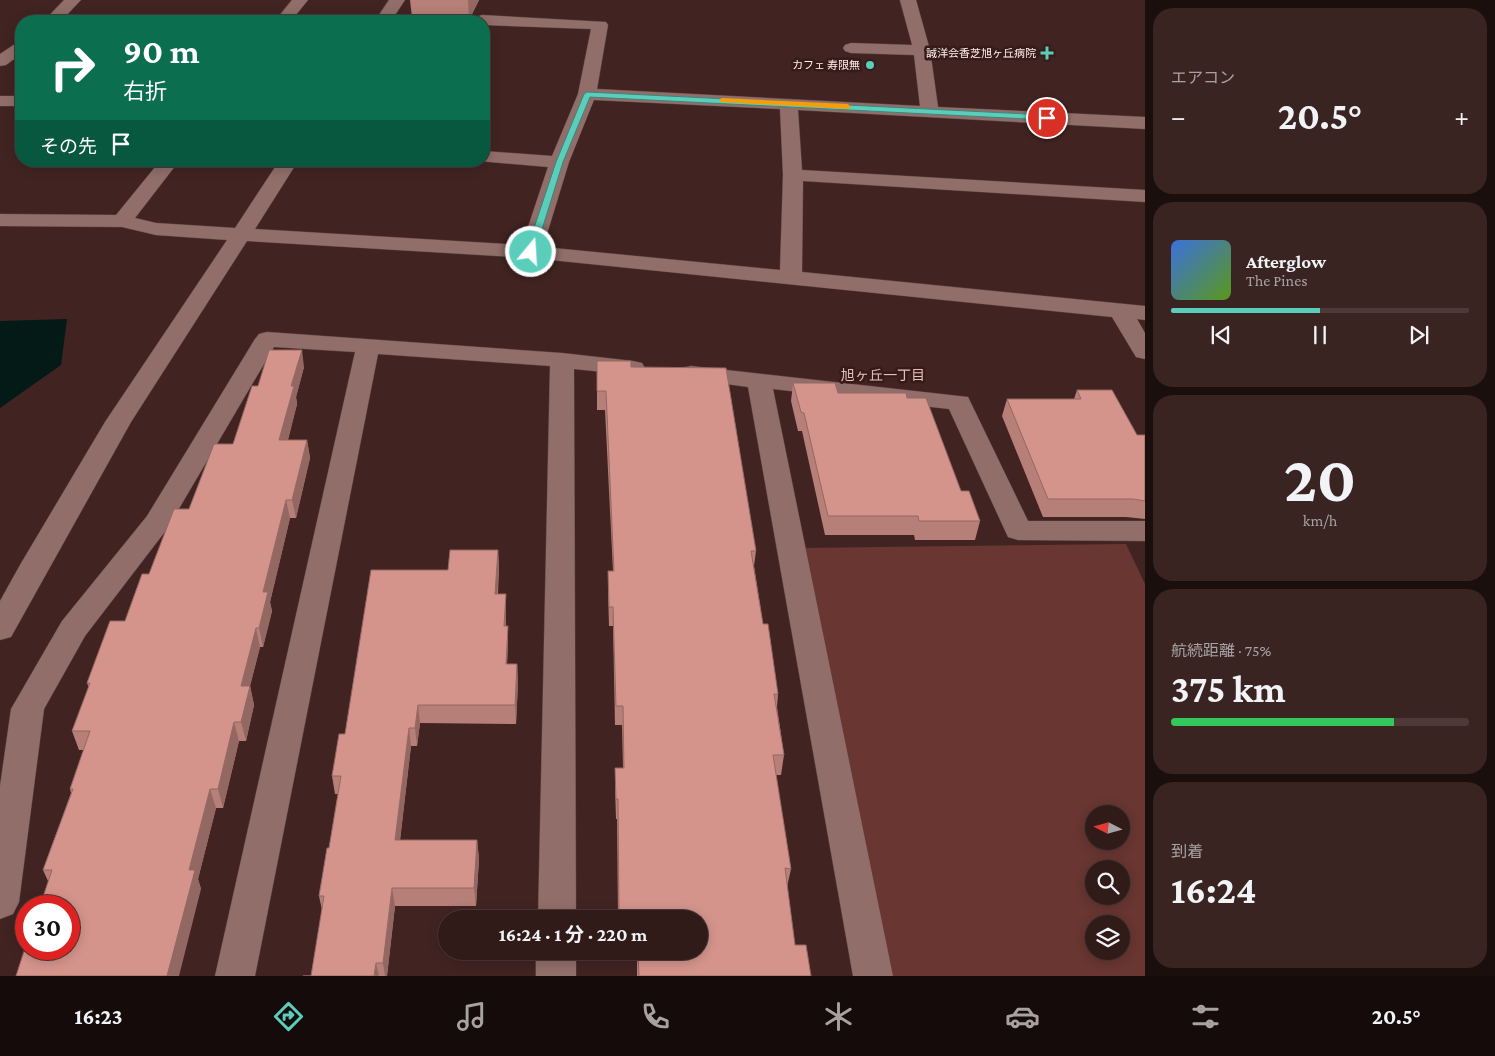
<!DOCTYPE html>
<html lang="ja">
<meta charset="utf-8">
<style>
:root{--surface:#311b19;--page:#392422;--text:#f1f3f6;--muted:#a8a1a2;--line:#4c3938;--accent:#5bcebb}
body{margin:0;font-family:"Crimson Pro","Noto Sans JP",serif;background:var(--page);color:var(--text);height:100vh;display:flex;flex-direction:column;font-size:19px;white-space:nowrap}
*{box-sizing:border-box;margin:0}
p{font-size:16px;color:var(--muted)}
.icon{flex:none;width:28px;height:28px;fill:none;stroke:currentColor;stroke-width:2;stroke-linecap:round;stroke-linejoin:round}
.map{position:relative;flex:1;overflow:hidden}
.details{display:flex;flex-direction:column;gap:8px;padding:8px;background:#1b0f0e;width:350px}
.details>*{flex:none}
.top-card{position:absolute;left:15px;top:15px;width:475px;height:152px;border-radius:20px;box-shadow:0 2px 12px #0003,0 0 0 1px var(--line);background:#0b6e4f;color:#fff;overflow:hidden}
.needle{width:32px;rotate:276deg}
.controls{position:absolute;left:1085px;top:805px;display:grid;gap:10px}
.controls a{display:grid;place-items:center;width:45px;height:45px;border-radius:50%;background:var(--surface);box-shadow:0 2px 12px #0003,0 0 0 1px var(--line);font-size:25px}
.speed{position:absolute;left:15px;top:895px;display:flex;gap:10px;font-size:25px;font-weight:700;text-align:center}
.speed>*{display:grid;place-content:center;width:65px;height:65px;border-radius:50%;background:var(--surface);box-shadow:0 2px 12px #0003,0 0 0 1px var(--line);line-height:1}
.speed .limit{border:8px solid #d22;background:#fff;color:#111}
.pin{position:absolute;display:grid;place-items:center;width:42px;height:42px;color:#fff;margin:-21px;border:2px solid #fff;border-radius:50%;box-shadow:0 1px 5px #0007}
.me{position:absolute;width:55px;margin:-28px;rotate:18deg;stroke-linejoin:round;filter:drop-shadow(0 0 4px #0008)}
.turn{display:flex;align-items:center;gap:18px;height:105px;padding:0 25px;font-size:22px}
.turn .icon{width:65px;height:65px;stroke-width:2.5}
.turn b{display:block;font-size:35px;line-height:42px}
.then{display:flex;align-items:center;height:48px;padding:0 25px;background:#0003;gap:10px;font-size:19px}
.big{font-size:38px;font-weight:700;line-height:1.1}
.details .card{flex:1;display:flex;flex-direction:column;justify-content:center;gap:8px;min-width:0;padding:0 18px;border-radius:20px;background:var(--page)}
.details .dial{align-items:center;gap:0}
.dial b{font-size:65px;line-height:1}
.song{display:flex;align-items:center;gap:15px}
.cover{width:60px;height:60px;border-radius:8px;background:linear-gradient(135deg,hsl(220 70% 55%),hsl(90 70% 35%))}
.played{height:5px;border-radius:2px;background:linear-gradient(90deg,var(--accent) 50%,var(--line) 50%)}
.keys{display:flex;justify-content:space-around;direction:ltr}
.heat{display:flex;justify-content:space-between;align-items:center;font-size:28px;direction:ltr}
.charge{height:8px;border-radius:4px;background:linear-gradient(90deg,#34c759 75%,var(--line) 0)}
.trip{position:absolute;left:438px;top:910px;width:270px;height:50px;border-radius:25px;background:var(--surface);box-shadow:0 2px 12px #0003,0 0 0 1px var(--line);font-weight:700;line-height:50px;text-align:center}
.tabs{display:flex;height:80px;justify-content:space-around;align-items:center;background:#140b0a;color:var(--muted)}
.tabs .icon{width:35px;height:35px}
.tabs .active{color:var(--accent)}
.tabs b{font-size:22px;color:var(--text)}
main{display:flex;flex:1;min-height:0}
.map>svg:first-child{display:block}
.green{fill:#693631;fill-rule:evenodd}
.water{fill:#031a16}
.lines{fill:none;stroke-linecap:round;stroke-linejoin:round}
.minor-casing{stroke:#5b4340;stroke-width:1}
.minor{fill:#916e6a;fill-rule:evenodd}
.wall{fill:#b67f78}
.shaded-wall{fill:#946862}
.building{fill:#d4948c;stroke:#946862}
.route{fill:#5bcebb;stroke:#3b867a}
.slow{fill:#f59e0b}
.poi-dot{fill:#5bcebb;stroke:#361b18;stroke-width:2}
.labels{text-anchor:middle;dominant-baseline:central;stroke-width:5;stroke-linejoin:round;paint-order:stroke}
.far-poi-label{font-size:11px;fill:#ffefed;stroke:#361b18;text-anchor:end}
.neighbourhood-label{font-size:14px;fill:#e6c0bb;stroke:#361b18}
</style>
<main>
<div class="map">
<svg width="1145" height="976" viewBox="0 0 1145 976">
<rect width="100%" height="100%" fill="#412421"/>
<!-- green -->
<path class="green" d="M1126,544l19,40v392h-261l-84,-428zM1094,814h27v27h-27zM1094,869h27v27h-27zM1094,924h27v27h-27z"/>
<!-- water -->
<polygon class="water" points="67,319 61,365 0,408 0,321"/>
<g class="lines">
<defs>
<g id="minor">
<polygon points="64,0 81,0 61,21 44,21"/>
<polygon points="292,0 308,0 291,21 275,21"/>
<polygon points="389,0 405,0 391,21 375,21"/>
<path d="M900,0h16l14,50 8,57 207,10v12l-347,-19 4,60 343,20v12l-342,-21 -1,91 343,34v14l-8,-1 8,14v26l-9,-2 -24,-40 -581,-59 -284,-17 -116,181 -120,215 -11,3v-39l20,-36 85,-143 122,-182 -71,-5 -34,-8 -122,-1v-12l116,1 44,-54h19l-44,57 21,5 79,5 44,-67h19l-43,68 267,16 26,-78 -70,-6h6v-10l68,5 26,-62 13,-65 -107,-4v-4h-9l1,-4 6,-2 124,7 2,3 -11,64 323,17 -6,-51 -63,-2 -6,-2 -2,-3 2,-3 6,-2 61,2zM594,100l186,9 3,66 -3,95 -237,-23 26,-85z"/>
<polygon points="21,42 21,54 6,65 0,66 0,54 15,44"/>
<rect x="0" y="96" width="21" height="10"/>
<polygon points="267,332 562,353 633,361 642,363 645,368 642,373 633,375 574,369 576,919 538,919 550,366 378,354 255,976 215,976 355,352 274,347 167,529 85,636 44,709 19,902 13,914 0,919 0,786 11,709 62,621 147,516 255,339 259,334"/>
<polygon points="691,366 968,397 1028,521 1145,521 1145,541 1018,540 1008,537 949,409 773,389 893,976 853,976 748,387 682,378 679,373 682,368"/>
<rect x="536" y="951" width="40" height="25"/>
</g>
</defs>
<!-- minor casing -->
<use href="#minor" class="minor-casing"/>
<!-- minor -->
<use href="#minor" class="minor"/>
</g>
<!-- wall -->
<g class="wall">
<polygon points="410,0 479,0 469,20 412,17"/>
<polygon points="597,361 631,367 756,551 754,566 763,624 778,694 777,707 784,755 781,775 776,775 791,869 787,887 795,945 811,976 637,976 637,958 619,958 619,951 699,951 699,919 618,919 617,819 616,819 615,788 615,768 623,768 622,725 615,725 613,626 609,626 608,590 608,571 613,571 605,410 597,410"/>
<polygon points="304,367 296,397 297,404 288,440 307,440 310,458 296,518 290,518 270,602 272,611 263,647 260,647 250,686 254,705 246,741 239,741 223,808 216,808 198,879 201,889 48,881 43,870 71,793 70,789 84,750 79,750 72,731 89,688 87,683 125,621 149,574 189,509 233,444 258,386"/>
<polygon points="793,383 838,393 907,398 961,491 980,521 975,540 915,540 914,535 825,535 802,431 798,431 791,401"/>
<polygon points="1077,390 1137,435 1145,435 1145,519 1126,517 1043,517 1002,416 1007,399 1074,399"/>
<polygon points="498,550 499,568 498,594 506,613 506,626 508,626 508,644 507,664 517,664 518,683 516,724 420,723 417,746 411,746 400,840 477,840 479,859 476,906 395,906 387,976 303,976 311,976 322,910 319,896 329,848 338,794 335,794 332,776 345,734 448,570"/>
</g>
<!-- shaded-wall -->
<g class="shaded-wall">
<polygon points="468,0 479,0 469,20"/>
<polygon points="302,350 304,367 296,397 297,404 283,458 279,440 291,386"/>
<polygon points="307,440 310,458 296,518 292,500"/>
<polygon points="286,500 290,518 270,602 272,611 263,647 259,628 263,592"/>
<polygon points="498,550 499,568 496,613 495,594"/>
<polygon points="506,594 506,613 505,644 504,626"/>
<polygon points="508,626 508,644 506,683 506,664"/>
<polygon points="256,628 260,647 250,686 254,705 246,741 241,722 241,686"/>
<polygon points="517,664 518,683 516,724 515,705"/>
<polygon points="418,705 420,723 417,746 415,728"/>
<polygon points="234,722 239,741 223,808 218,789"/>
<polygon points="409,728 411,746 398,858 395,840"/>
<polygon points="210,789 216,808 198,879 201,889 179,976 167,976 189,870"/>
<polygon points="477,840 479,859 476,906 474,888"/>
<polygon points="392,888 395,906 387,976 385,976 383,963"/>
<polygon points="376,963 379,976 374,976"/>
</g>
<!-- building -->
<g class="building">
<polygon points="269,350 302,350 291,386 294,386 279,440 307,440 292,500 286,500 263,592 268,592 259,628 256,628 241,686 250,686 241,722 234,722 218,789 210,789 189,870 195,870 167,976 16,976 26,945 26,949 69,949 69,906 40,906 52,870 43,870 73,789 70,789 90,731 72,731 90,683 87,683 110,621 125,621 142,574 149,574 174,509 189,509 214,444 233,444 252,386 258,386"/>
<polygon points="597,361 631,361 631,367 726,368 756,551 751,551 763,624 768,624 778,694 774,694 784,755 773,755 791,869 785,868 795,945 806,945 811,976 639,976 638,951 699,951 699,919 619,919 618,799 616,799 615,768 624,768 623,706 616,706 613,607 609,607 608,571 614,571 606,391 597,391"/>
<polygon points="793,383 835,383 838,393 906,393 907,398 926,398 961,491 969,491 980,521 919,521 918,516 828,516 804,413 801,412"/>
<polygon points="1077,390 1112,390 1137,435 1145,435 1145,501 1133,499 1048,499 1007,399 1081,399"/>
<polygon points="450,550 498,550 495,594 506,594 504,626 508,626 506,664 517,664 515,705 418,705 415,728 409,728 395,840 477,840 474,888 392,888 383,963 376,963 374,976 303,976 311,976 324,896 319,896 327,848 329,848 341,776 332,776 339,734 345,734 371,570 448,570"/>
</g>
<!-- route -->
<polygon class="route" points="587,92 1047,115 1051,118 1047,120 590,97 563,162 535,252 531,255 528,254 526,252 556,162 584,94"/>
<!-- slow -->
<polygon class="slow" points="722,98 848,104 851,107 848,109 720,102 720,99"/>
<!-- markers -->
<g class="poi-dot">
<path d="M1044.5 45.5h5v5h5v5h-5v5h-5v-5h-5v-5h5z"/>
<circle cx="870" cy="65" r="5"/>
</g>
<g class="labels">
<!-- far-poi labels -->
<g class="far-poi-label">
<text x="1036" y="53">誠洋会香芝旭ヶ丘病院</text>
<text x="860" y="65">カフェ 寿限無</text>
</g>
<!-- neighbourhood labels -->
<g class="neighbourhood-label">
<text x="883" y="375">旭ヶ丘一丁目</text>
</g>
</g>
</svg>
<div class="controls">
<a><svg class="needle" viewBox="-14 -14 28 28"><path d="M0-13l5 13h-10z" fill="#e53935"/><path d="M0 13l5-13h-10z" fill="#a8a1a2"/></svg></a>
<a><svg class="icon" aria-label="search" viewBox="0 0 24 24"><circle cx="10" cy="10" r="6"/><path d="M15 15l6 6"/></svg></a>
<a><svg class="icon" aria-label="layers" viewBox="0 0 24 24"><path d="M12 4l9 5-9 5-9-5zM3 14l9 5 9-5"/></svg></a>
</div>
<div class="speed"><div class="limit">30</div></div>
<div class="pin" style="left:1047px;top:118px;background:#d93025"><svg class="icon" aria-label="arrive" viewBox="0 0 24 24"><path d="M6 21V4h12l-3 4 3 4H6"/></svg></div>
<svg class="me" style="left:531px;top:252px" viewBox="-20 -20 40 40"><circle r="17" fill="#5bcebb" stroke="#fff" stroke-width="3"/><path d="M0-11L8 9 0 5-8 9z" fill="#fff"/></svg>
<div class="trip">16:24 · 1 分 · 220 m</div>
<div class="top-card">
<div class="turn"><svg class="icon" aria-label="right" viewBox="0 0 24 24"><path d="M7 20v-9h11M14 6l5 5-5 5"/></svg><div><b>90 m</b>右折</div></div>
<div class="then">その先<svg class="icon" aria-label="arrive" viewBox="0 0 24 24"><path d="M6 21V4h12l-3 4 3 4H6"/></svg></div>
</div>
</div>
<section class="details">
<div class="card"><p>エアコン</p>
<div class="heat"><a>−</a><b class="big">20.5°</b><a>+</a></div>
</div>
<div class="card">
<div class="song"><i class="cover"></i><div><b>Afterglow</b><p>The Pines</p></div></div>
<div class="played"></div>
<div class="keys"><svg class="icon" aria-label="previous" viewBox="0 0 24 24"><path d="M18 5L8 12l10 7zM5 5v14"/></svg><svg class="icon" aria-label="pause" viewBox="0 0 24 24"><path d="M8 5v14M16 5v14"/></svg><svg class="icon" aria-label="next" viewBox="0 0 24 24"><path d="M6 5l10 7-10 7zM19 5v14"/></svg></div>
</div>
<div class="card dial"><b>20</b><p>km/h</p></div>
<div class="card"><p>航続距離 · 75%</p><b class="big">375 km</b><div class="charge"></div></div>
<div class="card"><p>到着</p><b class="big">16:24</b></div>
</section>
</main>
<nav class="tabs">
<b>16:23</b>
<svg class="icon active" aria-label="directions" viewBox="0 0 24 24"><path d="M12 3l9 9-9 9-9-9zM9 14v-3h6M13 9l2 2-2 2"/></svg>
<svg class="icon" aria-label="music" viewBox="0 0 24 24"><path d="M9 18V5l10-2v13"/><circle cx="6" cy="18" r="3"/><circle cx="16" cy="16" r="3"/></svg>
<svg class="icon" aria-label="phone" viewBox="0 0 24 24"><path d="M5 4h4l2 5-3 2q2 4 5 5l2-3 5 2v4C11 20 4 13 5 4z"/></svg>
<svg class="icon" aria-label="climate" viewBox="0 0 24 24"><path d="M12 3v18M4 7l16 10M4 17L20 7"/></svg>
<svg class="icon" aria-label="car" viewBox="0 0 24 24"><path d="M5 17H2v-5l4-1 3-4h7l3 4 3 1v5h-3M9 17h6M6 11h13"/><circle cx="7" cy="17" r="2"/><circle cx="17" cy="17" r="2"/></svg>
<svg class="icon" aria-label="filters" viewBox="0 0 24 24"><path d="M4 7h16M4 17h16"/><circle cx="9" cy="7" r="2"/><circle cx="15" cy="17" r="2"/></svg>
<b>20.5°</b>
</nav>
